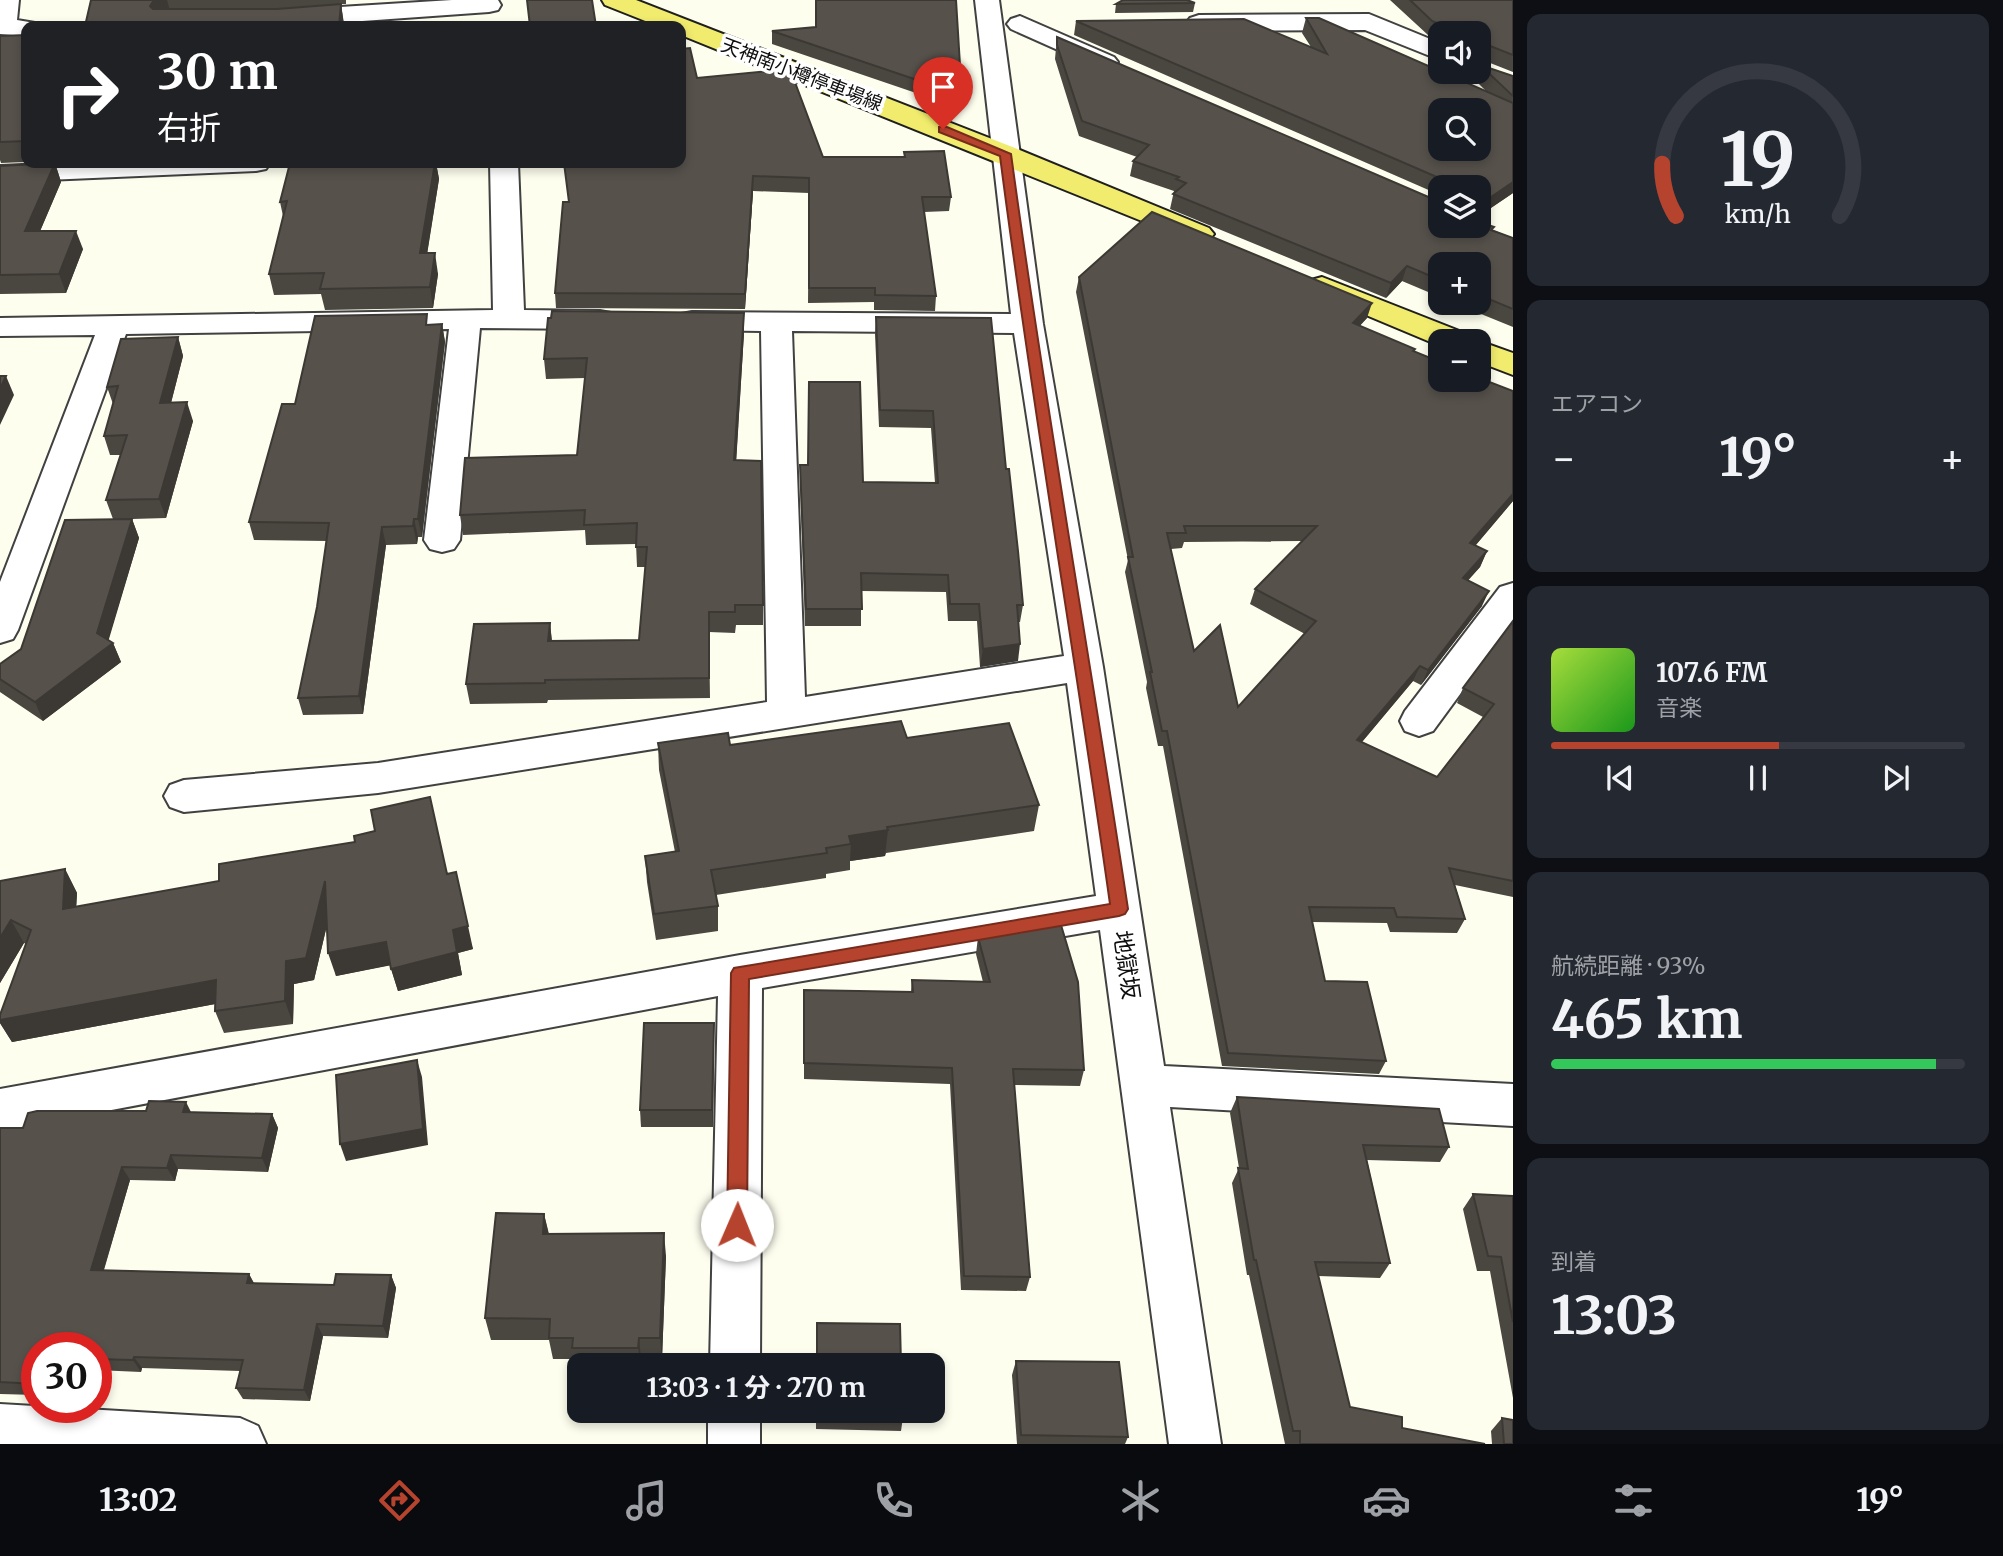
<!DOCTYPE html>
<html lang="ja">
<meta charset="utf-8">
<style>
:root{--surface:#171b24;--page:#242831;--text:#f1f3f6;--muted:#9ea1a6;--line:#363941;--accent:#b6432d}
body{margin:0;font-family:Merriweather,"Noto Sans JP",serif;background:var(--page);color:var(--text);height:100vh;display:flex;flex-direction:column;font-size:26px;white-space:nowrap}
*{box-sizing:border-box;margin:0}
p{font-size:23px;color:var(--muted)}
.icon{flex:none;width:38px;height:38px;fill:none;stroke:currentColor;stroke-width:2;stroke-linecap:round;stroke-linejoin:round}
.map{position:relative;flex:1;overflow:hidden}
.drawer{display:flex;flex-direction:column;gap:14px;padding:14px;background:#0d0f14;width:490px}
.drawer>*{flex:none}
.hud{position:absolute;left:21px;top:21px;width:665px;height:147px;border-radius:14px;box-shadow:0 4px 10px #0003;background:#202124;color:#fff;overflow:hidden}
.fabs{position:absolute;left:1428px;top:21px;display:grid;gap:14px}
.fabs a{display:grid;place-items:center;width:63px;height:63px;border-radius:14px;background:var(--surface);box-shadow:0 4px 10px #0003;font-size:35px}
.speed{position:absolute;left:21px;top:1332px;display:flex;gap:14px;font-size:35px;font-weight:700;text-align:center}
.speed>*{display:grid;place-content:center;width:91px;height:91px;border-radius:50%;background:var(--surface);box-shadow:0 4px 10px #0003;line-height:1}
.speed .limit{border:10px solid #d22;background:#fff;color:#111}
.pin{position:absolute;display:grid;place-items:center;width:60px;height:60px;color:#fff;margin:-72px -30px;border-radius:50% 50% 50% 0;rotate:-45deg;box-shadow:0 0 7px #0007}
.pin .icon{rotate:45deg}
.me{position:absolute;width:77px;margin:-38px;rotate:1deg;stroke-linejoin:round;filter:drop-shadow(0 0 5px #0008)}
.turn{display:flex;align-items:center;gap:24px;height:147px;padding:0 21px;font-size:32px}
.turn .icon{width:91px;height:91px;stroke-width:2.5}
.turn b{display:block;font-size:49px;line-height:60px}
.big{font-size:52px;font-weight:700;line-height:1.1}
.drawer .card{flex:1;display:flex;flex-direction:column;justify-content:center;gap:10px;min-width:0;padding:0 24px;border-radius:14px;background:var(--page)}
.drawer .dial{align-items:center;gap:0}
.dial svg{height:182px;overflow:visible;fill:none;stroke:var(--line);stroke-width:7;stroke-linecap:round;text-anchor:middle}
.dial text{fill:var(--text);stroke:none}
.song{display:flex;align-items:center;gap:21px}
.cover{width:84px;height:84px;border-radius:10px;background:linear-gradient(135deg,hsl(80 70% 55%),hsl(120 70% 35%))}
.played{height:7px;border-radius:4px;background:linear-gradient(90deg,var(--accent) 55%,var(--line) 55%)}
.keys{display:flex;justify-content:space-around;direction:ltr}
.heat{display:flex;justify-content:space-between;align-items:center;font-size:38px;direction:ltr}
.charge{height:10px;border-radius:5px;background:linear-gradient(90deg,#34c759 93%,var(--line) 0)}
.trip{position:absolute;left:567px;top:1353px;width:378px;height:70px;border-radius:14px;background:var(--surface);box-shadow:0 4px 10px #0003;font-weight:700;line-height:70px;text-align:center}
.tab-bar{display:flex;height:112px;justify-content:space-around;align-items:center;background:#090b0e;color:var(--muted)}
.tab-bar .icon{width:49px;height:49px}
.tab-bar .selected{color:var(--accent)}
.tab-bar b{font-size:32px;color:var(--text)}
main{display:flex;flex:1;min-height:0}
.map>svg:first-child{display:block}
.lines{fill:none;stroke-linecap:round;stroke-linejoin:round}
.minor-casing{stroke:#414141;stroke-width:4}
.major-casing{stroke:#1f1f1f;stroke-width:4}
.minor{fill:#fff;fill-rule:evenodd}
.major{fill:#f1ec6d;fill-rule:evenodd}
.wall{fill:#4a4640;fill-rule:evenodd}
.shaded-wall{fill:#3c3934}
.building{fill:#56514b;stroke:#3c3934;stroke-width:2;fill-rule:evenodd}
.route{fill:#b6432d;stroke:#762c1d;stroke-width:2}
.labels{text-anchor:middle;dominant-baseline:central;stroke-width:7;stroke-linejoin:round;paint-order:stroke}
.far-street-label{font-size:19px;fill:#0e0e0e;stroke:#fff}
.street-label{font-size:23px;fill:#0e0e0e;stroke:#fff}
</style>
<main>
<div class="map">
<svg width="1513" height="1444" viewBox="0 0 1513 1444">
<rect width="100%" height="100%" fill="#fefeef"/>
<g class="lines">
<defs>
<g id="minor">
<polygon points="0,0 19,0 17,20 35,23 37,26 26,26 26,36 0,34"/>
<polygon points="452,0 498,0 501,5 498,10 489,12 292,26 283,23 279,18 283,13 292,10"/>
<path d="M975,0h24l44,324 60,343 61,399 349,18v42l-343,-19 51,337h-52l-69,-514 -338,58 -2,377h-50l8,-369 -718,135v-42l740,-134 356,-59 -29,-213 -689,110 -194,19 -14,-5 -6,-11 6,-11 14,-5 194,-17 389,-61 -6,-371 -69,-1 -11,-2 -4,-7 4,-7 11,-2 319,2zM792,331l222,2 50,323 -259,41z"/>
<polygon points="1369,14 1440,43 1440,60 1365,30 1199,31 1190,28 1186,23 1190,18 1199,15"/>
<polygon points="1020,16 1114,57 1118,62 1114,67 1105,70 1096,67 1011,29 1007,24 1011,19"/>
<polygon points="66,163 270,163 266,169 256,171 0,182 0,166"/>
<polygon points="490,163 518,163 524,310 600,311 611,313 615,320 611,327 600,329 480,328 460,540 454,549 442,552 430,549 424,540 449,329 126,334 18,630 13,639 0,643 0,582 95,335 0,336 0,318 493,310"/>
<polygon points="1513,583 1513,622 1433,731 1419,736 1405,731 1400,721 1405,711 1500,587"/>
<polygon points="0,1404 240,1418 258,1426 266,1444 0,1444"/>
<rect x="708" y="1410" width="52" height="34"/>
</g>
<g id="major">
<polygon points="602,0 636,0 1015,148 1209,228 1214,234 1209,240 1199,243 1189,240 681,35 681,26 658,26 605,5"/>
<polygon points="1322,277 1467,334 1472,341 1440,341 1440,346 1311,292 1307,286 1311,280"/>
<polygon points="1479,341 1513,353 1513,375 1479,362"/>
</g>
</defs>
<!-- minor casing -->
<use href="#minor" class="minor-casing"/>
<!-- major casing -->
<use href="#major" class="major-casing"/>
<!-- minor -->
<use href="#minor" class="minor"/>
<!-- major -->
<use href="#major" class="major"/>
</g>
<!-- wall -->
<g class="wall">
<polygon points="91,0 346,0 346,4 341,4 344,26 85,26"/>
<polygon points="1390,0 1513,0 1513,72 1480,59 1479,62 1479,33 1440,33 1440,41 1428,35"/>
<polygon points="1195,3 1193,12 1115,13 1116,4"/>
<polygon points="1306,18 1487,92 1475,80 1477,72 1479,72 1480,65 1513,76 1513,193 1482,214 1479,214 1479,187 1440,187 1440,195 1074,35 1076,21 1311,47 1302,33"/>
<polygon points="772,31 960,65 959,78 916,93 772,44"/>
<polygon points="26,35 26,162 1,163 0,160 0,36"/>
<polygon points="1057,37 1493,230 1513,238 1513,327 1454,303 1479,303 1479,264 1440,264 1440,297 1402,281 1386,298 1170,209 1174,191 1130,176 1133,161 1137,157 1079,136 1055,59"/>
<polygon points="697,78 823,157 904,157 904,152 951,197 949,211 924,212 936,296 935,311 874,310 874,302 808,303 809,193 753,191 745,309 556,308 555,293 568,202"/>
<polygon points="55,163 61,182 40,231 83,249 66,293 0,294 0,166"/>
<polygon points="290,163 436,163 439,179 427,253 438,274 433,308 325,310 321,294 274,295 269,274 283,216 280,202"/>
<path d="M1079,277l288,41 -8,8 55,25 99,150 -38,45 12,5 -7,16 -12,13 14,26 -61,79 -8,-4 -51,61 75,35 46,-60 -26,-14 6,-15 50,-67v276l-58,-12 10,34 -8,14 -67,-1 -3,-9 -75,-1 13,59 61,80 -7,13 -157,-8 -59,-320h-5l-12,-58 1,-6 -22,-110 3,-12 -52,-268zM1302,541l-47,48 -5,15 55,30 -67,73 -44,-56 -23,-102 11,-1 2,-6z"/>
<polygon points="876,317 1006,469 1023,605 1020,622 1018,622 1018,661 980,667 977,621 948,621 946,592 861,591 861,626 805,626 800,482 800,465 863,482 935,483 931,428 879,427 875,334"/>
<polygon points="429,324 442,324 445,342 422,537 418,537 417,544 386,545 363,714 303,715 298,698 317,607 327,541 254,540 249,522 295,404"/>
<polygon points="744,333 736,461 763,605 763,625 736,625 735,633 709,632 710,698 548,700 547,703 470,704 466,684 550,623 552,641 639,640 645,567 637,567 636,544 586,545 585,530 463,535 460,515 577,455 585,378 546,379 544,359"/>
<polygon points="178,337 183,356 171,403 193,421 166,518 132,519 139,538 108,640 113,643 121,662 43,721 0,692 0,664 21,649 113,519 106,500 121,455 110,455 104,436 113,404 107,387"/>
<polygon points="907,738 1039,805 1034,831 886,853 885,856 850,861 850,870 826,874 826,878 716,895 718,906 718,931 656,940 647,882 645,856 675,852 659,770 658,743 730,745"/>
<polygon points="65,869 77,893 76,907 447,874 473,949 458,953 462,975 398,991 390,965 336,976 327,925 314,980 294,984 293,1024 224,1033 215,1011 215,1004 12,1042 0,1023 0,1015 26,944 24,943 0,983 0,881"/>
<polygon points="978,937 1084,1070 1080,1086 1014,1085 1030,1277 1026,1291 961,1290 950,1084 804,1079 804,990 911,992 912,980 983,982 976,954"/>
<polygon points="714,1023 713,1127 641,1127 640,1110"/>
<polygon points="1237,1097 1449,1147 1440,1162 1367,1160 1390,1263 1380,1278 1318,1276 1350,1407 1402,1428 1485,1444 1285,1444 1249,1275 1247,1275 1232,1183 1239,1168 1230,1113"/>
<polygon points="191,1112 272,1114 278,1128 268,1172 178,1169 175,1181 130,1180 104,1270 249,1274 254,1283 334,1285 391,1275 396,1288 388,1338 323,1336 310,1401 243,1399 236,1388 240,1371 142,1368 141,1372 96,1370 96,1348 37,1348 37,1395 0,1394 0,1128 23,1128"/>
<polygon points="1473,1194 1513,1196 1513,1398 1490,1271 1477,1271 1463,1209"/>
<polygon points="544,1214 549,1234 666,1256 662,1359 641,1359 641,1365 579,1365 579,1369 577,1369 575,1359 553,1359 549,1340 491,1340 485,1318"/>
<polygon points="1016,1361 1128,1437 1125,1444 1017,1444 1012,1375"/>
<polygon points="816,1410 903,1410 903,1417 901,1431 816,1429"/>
<polygon points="1502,1418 1513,1444 1492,1444 1491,1431"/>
</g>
<!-- shaded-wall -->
<g class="shaded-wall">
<polygon points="154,0 167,0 171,15 155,26 150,6"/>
<polygon points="341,4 344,24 344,26 339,26"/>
<polygon points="1485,44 1479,62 1479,54 1481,47"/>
<polygon points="960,65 959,78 916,93 917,80"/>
<polygon points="55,163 61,182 32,250 25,231"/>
<polygon points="435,163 436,163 439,179 424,274 420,253"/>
<polygon points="753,176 753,191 745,309 745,294"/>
<polygon points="1513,182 1513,193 1482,214 1488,199"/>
<polygon points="76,231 83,249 66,293 59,274"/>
<polygon points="435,253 438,274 433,308 430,287"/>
<polygon points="1407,266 1402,281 1386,298 1391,283"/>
<polygon points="1372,303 1367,318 1348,339 1353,323"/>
<polygon points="744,313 744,333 735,481 734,460"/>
<polygon points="442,324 445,342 422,537 418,519"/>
<polygon points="178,337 183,356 166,422 160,403"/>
<polygon points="6,376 14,395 0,425 0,389"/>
<polygon points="187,402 193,421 166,518 159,499"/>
<polygon points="1513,494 1513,501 1464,559 1470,543"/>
<polygon points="132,519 139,538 106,649 113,643 121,662 43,721 35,702 97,633"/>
<polygon points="414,519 418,537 417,544 413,526"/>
<polygon points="382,527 386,545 363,714 359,696"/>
<polygon points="1487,551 1480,567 1457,593 1463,578"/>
<polygon points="1489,591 1482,606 1421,685 1428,670"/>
<polygon points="550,623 552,644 548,641"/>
<polygon points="1020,644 1018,661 980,667 983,649"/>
<polygon points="1420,666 1413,681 1351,755 1357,740"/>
<polygon points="888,830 885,856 850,861 851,844 849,836"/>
<polygon points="65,869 77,893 75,932 63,909"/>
<polygon points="325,881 332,904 314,980 294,984 293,1024 285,1001 286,961"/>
<polygon points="11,920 24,943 0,983 0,938"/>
<polygon points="468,926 473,949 458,953 462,975 398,991 391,969 453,930"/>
<polygon points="386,942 392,965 336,976 328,953"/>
<polygon points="216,980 226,1002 12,1042 0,1023 0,1020"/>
<polygon points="714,1023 714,1040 713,1127 712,1110"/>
<polygon points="417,1060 422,1077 428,1145 346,1161 340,1144"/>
<polygon points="186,1102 193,1116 183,1112"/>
<polygon points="272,1114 278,1128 268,1172 262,1158"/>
<polygon points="171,1155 178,1169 175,1181 167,1168"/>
<polygon points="122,1167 130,1180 100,1282 91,1270"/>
<polygon points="544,1214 549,1236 543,1234"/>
<polygon points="664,1233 666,1256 662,1359 660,1338"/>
<polygon points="249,1274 255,1286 247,1283"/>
<polygon points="391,1275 396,1288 388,1338 383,1326"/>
<polygon points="317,1324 323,1336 310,1401 304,1390"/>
<polygon points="639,1338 641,1359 641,1365 638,1348"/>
<polygon points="134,1357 142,1368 141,1372 133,1360"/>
</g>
<!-- building -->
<g class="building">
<polygon points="91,0 154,0 150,6 153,9 277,9 341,4 339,26 85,26"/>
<polygon points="527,0 592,0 596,26 530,26"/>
<polygon points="816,0 956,0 960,65 917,80 772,31 816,27"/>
<polygon points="1123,0 1187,0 1195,3 1116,4"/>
<polygon points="1410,0 1513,0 1513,55 1485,44 1481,47 1481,55 1479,55 1479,33 1447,33 1447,27 1432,21"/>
<path d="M1306,18h13l194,85v79l-25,17h-5l-1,4 -3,2v-18h-33v-6l-370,-160 168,-2 83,35zM1440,110h39v39h-39z"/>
<polygon points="26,35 26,141 0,142 0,36"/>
<polygon points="1057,37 1440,202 1440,226 1479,226 1479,222 1494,227 1491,230 1513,238 1513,309 1479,295 1479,264 1440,264 1440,280 1407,266 1391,283 1173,194 1186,183 1176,179 1179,177 1133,161 1149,145 1082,121 1057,45"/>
<polygon points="690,48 697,78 790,69 823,157 905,157 904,152 944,151 951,197 922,197 936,296 875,295 875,288 809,288 809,178 753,176 745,294 555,293 563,202 569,202 564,163 681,163 681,49"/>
<polygon points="1480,65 1513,76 1513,96"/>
<polygon points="55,163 25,231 76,231 59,274 0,275 0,166"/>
<polygon points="290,163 435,163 420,253 435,253 430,287 320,289 324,273 269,274 287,201 280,202"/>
<path d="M1152,212l220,91 -19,20 62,26 -2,2 27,11v18h39v-2l34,13v103l-43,49 17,8 -24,27 26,13 -61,79 -8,-4 -63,74 80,37 57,-73 -31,-16 50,-67v260l-64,-13 16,51 -68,-2 -3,-9 -85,-1 16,74 42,1 19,79 -158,-8 -61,-322h-5l-12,-59h2l-24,-115h5l-54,-280zM1184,526h133l-62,63 61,32 -78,86 -18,-82 -26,26 -27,-118h19z"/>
<polygon points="552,311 744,313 734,460 761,461 763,605 735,605 735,612 709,612 709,678 545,680 545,683 466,684 474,624 550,623 548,641 639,640 647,547 636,547 637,523 584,525 585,510 460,515 465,458 577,455 587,358 544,359 548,318 551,318"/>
<polygon points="427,314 426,325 442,324 418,519 414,519 413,526 382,527 359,696 298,698 317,607 329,523 249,522 282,404 295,404 315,316"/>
<polygon points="876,317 991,318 1006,469 1009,469 1018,551 1023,605 1017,605 1020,644 983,649 979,604 950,604 948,575 861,573 862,609 806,609 800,465 808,465 809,382 860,382 863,482 938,483 933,411 880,410"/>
<polygon points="178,337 160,403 187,402 159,499 106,500 127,435 104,436 118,386 107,387 121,339"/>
<polygon points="0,376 6,376 0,389"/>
<polygon points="132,519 97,633 113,643 35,702 0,679 0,664 21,649 65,520"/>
<polygon points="901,721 907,738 1009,723 1039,805 887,827 888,830 849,836 851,844 826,848 827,853 711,870 718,906 654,914 645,856 679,851 658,743 728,733 730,745"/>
<polygon points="430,797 447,874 456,872 468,926 453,930 457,952 391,969 386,942 328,953 325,881 306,958 286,961 285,1001 215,1011 216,980 0,1020 0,1015 31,930 11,920 0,938 0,881 65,869 63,909 219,881 219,864 355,842 354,836 375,831 371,810"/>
<polygon points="1061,925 1078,982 1084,1070 1013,1069 1030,1277 964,1276 952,1068 804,1063 804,990 913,992 912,980 990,982 978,937"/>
<polygon points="644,1023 714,1023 712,1110 640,1110"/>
<polygon points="417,1060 423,1129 340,1144 336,1075"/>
<polygon points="1237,1097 1439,1109 1449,1147 1363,1145 1390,1263 1315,1262 1350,1407 1402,1417 1402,1428 1485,1444 1300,1444 1300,1431 1293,1431 1256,1260 1254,1260 1238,1168 1248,1169"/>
<polygon points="149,1101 186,1102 183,1112 272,1114 262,1158 171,1155 167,1168 122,1167 91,1270 249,1274 247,1283 334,1285 336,1274 391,1275 383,1326 317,1324 304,1390 236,1388 243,1360 134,1357 133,1360 96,1359 96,1348 37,1348 37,1384 0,1382 0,1128 23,1128 28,1113 37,1111 146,1111"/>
<polygon points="1473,1194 1513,1196 1513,1322 1501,1257 1488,1256"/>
<polygon points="496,1213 544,1214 543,1234 664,1233 660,1338 639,1338 638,1348 572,1348 573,1338 549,1338 550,1319 485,1318"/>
<polygon points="817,1323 900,1324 901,1365 817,1365"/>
<polygon points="1016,1361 1119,1362 1128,1437 1021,1435"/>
<polygon points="817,1410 903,1410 903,1417 817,1415"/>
<polygon points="1502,1418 1513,1420 1513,1444 1504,1444"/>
</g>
<!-- route -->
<path class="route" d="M939,127h8l64,27c34,252 79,503 117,755l-3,5 -6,2 -370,63 -2,246 -3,7 -7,3 -7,-3 -3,-7 4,-252 3,-5 376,-64c-35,-250 -78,-498 -110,-748l-61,-24z"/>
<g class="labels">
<!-- far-street labels -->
<g class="far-street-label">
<text transform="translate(802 74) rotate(21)">天神南小樽停車場線</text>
</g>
<!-- street labels -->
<g class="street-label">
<text transform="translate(1127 965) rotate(82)">地獄坂</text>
</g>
</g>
</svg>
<div class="fabs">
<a><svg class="icon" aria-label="sound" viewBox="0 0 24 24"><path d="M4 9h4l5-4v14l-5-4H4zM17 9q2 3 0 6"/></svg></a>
<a><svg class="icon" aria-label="search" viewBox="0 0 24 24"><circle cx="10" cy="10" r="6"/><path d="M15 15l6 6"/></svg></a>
<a><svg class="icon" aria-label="layers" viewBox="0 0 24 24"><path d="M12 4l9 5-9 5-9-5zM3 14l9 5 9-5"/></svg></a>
<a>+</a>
<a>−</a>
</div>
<div class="speed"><div class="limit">30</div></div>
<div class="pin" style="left:943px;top:129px;background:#d93025"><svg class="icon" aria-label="arrive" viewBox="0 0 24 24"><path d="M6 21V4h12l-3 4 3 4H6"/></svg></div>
<svg class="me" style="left:737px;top:1225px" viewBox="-20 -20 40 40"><circle r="19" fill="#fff"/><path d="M0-13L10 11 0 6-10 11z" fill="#b6432d"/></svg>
<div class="trip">13:03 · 1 分 · 270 m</div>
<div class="hud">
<div class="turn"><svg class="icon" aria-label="right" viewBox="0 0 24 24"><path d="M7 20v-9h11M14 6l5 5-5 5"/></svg><div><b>30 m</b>右折</div></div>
</div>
</div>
<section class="drawer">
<div class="card dial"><svg viewBox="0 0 100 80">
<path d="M14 69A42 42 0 1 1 86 69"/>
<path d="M14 69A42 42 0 0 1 8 46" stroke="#b6432d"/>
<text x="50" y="56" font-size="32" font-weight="700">19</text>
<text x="50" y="72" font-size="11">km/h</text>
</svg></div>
<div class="card"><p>エアコン</p>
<div class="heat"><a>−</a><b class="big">19°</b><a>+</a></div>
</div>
<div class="card">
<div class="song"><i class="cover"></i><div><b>107.6 FM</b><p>音楽</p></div></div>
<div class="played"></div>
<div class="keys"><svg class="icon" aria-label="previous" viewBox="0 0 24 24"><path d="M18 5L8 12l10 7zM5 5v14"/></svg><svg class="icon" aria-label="pause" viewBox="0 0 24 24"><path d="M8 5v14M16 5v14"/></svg><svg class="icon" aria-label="next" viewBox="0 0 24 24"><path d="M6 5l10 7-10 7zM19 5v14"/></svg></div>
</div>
<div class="card"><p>航続距離 · 93%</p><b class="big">465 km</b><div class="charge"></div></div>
<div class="card"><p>到着</p><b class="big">13:03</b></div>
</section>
</main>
<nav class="tab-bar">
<b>13:02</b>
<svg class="icon selected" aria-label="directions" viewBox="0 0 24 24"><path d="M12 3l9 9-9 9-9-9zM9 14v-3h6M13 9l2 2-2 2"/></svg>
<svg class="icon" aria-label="music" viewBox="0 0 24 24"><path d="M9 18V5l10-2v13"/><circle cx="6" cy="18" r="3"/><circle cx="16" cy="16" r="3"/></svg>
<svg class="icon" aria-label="phone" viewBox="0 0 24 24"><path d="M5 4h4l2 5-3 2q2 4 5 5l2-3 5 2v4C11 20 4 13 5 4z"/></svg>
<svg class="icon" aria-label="climate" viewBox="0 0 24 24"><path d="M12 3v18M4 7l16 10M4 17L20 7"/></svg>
<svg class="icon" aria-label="car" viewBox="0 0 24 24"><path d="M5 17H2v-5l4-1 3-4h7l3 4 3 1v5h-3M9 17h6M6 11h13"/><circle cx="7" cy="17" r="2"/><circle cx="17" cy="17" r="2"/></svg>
<svg class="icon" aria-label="filters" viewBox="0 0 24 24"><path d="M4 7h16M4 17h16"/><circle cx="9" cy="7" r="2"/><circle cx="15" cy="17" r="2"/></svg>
<b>19°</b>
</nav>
